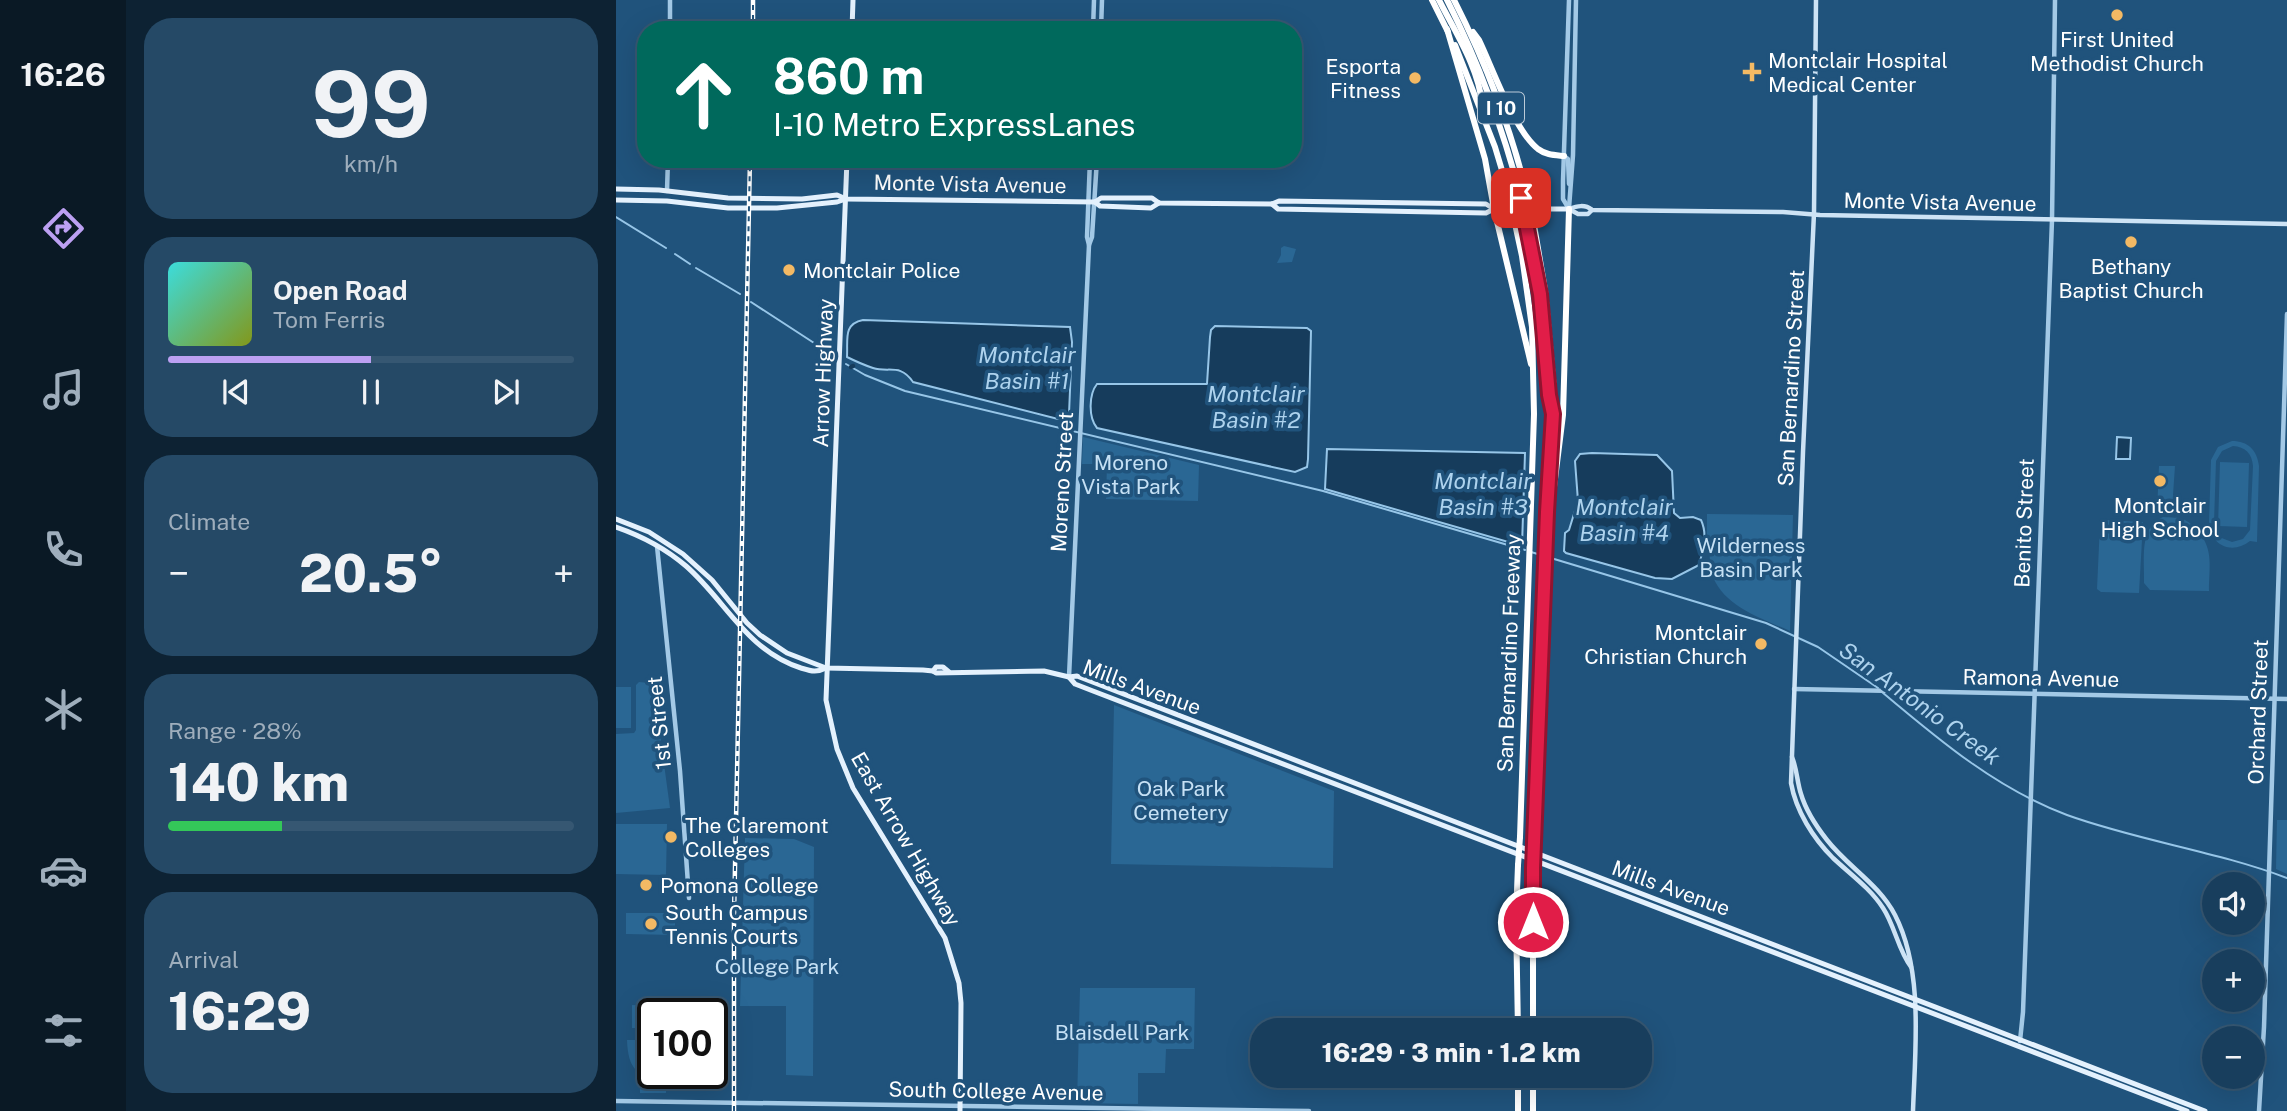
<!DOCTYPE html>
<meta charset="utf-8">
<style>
:root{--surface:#183e5d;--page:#254966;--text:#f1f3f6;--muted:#9faebc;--line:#365772;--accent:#bca0f2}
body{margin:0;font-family:"Public Sans",sans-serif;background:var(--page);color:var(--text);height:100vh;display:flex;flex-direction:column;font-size:26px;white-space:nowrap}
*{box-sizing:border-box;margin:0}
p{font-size:23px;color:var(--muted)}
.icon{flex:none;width:38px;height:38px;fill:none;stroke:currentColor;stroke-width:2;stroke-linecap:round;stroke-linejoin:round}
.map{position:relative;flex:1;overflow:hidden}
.details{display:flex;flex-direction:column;gap:18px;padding:18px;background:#0d2233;width:490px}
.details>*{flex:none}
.banner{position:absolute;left:21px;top:21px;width:665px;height:147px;border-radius:28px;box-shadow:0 7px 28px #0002,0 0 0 2px var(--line);background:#00695c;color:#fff;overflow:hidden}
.tools{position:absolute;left:1586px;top:872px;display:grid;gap:14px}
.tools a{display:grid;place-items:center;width:63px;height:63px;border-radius:50%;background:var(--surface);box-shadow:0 7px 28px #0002,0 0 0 2px var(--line);font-size:35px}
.speed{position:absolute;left:21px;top:998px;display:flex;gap:14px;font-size:35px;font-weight:700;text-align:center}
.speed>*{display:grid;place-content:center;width:91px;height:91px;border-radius:50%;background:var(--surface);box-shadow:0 7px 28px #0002,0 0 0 2px var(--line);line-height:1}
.speed .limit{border:4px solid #111;border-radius:10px;background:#fff;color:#111}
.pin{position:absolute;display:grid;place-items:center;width:60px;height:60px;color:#fff;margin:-30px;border-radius:14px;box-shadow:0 4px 10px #0006}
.me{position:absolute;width:77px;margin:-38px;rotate:0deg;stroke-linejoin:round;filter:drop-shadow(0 0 5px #0008)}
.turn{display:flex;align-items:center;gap:24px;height:147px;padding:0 21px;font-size:32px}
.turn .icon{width:91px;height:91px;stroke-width:2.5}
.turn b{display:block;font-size:49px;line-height:60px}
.big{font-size:52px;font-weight:800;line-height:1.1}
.details .widget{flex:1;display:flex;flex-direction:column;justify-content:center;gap:10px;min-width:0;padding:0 24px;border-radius:28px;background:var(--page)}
.details .dial{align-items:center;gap:0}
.dial b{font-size:91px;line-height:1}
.song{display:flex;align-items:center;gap:21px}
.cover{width:84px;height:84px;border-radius:10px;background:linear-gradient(135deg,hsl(180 70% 55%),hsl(70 70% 35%))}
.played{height:7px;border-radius:4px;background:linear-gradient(90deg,var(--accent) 50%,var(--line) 50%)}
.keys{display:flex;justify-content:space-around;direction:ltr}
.heat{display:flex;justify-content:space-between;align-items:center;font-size:38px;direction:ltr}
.charge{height:10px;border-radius:5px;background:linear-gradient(90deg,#34c759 28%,var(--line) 0)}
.trip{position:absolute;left:634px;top:1018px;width:402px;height:70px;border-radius:28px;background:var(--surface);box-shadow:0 7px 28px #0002,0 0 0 2px var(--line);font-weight:800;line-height:70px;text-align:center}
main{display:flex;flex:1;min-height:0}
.tabs{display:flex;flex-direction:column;width:126px;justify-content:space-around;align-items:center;background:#0a1925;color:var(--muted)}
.tabs .icon{width:49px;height:49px}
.tabs .active{color:var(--accent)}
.tabs b{font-size:32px;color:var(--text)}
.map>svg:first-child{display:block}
.green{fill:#2a6794;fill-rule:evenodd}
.water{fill:#163c5c;stroke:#97c6e8;stroke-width:2}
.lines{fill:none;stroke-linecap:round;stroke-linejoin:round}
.stream{stroke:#97c6e8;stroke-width:2}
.canal{stroke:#163c5c;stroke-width:4.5}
.tertiary{stroke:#a3c9e6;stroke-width:4.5}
.secondary{stroke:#cde3f5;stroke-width:4.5}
.primary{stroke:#e4f1fd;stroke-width:5}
.motorway{stroke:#fff;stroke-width:6}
.rail-casing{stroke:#fff;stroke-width:4.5}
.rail{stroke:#20537c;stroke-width:2;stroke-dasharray:5;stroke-linecap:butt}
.motorway-bridge{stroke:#fff;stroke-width:6}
.route-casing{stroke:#92132f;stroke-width:18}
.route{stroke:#e11d48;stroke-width:12}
.poi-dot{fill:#f3b964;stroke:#20537c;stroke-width:2.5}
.labels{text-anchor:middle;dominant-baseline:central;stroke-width:7;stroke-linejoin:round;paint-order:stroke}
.shield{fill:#20537c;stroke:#bccbd8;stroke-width:2}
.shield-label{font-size:19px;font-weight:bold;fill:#fff}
.poi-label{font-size:21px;fill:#fff;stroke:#20537c;text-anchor:start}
.street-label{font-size:21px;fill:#fff;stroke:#20537c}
.park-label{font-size:21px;fill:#c6e1f5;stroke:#20537c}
.water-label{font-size:23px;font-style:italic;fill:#aed3ee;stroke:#20537c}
</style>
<main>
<nav class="tabs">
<b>16:26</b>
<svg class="icon active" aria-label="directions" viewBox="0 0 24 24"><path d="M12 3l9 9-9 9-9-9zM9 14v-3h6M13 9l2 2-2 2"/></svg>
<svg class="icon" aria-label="music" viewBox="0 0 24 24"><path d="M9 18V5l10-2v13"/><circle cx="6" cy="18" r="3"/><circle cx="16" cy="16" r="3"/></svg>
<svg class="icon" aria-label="phone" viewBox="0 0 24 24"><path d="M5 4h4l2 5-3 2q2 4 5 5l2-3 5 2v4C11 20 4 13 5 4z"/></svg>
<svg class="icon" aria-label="climate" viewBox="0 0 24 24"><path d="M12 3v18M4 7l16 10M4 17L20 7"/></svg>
<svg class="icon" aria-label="car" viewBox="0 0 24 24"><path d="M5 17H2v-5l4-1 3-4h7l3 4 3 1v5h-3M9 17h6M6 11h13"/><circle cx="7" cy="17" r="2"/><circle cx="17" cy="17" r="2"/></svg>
<svg class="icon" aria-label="filters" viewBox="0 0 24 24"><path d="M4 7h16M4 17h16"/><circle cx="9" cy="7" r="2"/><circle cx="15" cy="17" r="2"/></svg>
</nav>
<section class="details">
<div class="widget dial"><b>99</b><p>km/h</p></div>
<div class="widget">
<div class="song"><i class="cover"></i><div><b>Open Road</b><p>Tom Ferris</p></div></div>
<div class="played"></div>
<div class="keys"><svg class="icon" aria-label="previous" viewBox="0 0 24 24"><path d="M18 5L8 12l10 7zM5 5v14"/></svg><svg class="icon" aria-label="pause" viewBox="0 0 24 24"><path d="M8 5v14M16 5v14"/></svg><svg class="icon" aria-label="next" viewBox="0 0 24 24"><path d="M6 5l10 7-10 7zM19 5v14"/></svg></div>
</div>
<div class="widget"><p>Climate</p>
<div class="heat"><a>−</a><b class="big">20.5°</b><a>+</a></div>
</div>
<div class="widget"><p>Range · 28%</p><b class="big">140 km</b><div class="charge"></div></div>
<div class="widget"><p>Arrival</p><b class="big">16:29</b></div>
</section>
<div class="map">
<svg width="1671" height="1111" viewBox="0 0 1671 1111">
<rect width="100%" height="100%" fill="#20537c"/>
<!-- green -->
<g class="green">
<polygon points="668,246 680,249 676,262 661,263 665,255 665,248"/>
<polygon points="467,437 583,465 582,501 490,499 491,464 466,464"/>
<path d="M1616,441c16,0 25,9 27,25l-2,76 -7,-1c-18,14 -39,5 -41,-18l2,-63 7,-13zM1617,446c12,1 19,7 20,20l-3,64 -7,9 -11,3 -13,-5 -5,-14 2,-62 6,-10z"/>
<polygon points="1604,462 1633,463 1631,527 1602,526"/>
<polygon points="1543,466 1559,466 1557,495 1562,496 1561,513 1541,512"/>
<path d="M1091,514l86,1 -3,116c-27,-12 -65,-24 -77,-54 -4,-10 -3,-23 -4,-34h-2z"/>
<path d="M1547,517c19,1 22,0 35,14 16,19 11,36 11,60l-59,-1 -6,-7c1,-23 -6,-55 19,-66z"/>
<polygon points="1489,520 1527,522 1523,593 1485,592 1481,589 1484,524"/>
<polygon points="23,682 34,683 43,688 45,742 54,808 0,813 0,734 18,733 20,730 20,685"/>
<rect x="0" y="687" width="15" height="41"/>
<polygon points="498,705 718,791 717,868 495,864"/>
<polygon points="1661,820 1671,820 1671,874 1660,869"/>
<polygon points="0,824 51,824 50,875 0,874"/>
<polygon points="129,838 178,839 198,847 197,1076 170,1075 170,1006 124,1006"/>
<polygon points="10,913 59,913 59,935 10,934"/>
<polygon points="464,988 579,988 578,1049 550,1049 549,1073 522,1073 522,1104 461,1103"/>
<polygon points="16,1005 39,1006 35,1028 16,1028"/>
<path d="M11,1040h26v33h13v6c-29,-1 -38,-10 -39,-39z"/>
<rect x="24" y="1080" width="26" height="13"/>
</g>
<!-- water -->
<g class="water">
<path d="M247,320l207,7 2,15 -3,72 -3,4 -8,1 -145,-37c-13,-19 -24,-9 -40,-14 -9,-3 -18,-7 -26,-11 1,-18 -4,-33 16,-37z"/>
<path d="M599,326l92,2 4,3 -3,128 -1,8 -12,5 -198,-44c-9,-11 -8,-34 0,-44h110l3,-47 1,-7z"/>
<polygon points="1501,437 1515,438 1514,459 1500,459"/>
<polygon points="711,449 909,453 906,546 709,489"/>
<path d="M976,453l65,2 15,16 2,42 6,5 13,-1 8,3c7,15 2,30 -2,45l-27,14 -17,-1 -89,-25 -2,-2 1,-18 4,-3 9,-29 -3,-40 5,-7z"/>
</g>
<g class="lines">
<!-- stream -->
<g class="stream">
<polyline points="0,217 50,248"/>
<polyline points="59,254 74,264"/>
<polyline points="80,268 124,294"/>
<polyline points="135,302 215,354"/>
<polyline points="230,364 249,375 289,391 707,491 909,550"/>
<polyline points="915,552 1150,623 1202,647 1262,688"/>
<path d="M1266,692c57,48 115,97 185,123 72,26 149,36 220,63"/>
</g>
<!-- canal -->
<polyline class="canal" points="235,367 237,366"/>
<!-- tertiary -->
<g class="tertiary">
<polyline points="54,30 54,0"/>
<polyline points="477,30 478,0"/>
<polyline points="485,30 486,0"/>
<polyline points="948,156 952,159 953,184"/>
<polyline points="51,191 52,159"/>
<polyline points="953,208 957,155 960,0"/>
<polyline points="953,209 947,199 947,181 953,0"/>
<polyline points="473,245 476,237 481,159"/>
<polyline points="41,546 64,771 73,898"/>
<polyline points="453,677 473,245 471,237 474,159"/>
<polyline points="1178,689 1671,699"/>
<polyline points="1404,1041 1407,1012 1436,220 1439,0"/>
<polyline points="0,1101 693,1111"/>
<polyline points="1643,1111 1648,1027 1671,314"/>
</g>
<!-- secondary -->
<g class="secondary">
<path d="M1200,0l-2,213 -11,239 -12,331c5,28 22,55 42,75 17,16 37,30 50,50 12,18 15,42 28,59"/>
<path d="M953,209c8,-3 16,-5 23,1l191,2 37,3 467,9"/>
<polyline points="953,209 962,214 972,214 976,210"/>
<path d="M1176,757c5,12 5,25 9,37 5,17 15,32 26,46 21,27 52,44 68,75 29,56 20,135 18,196"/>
</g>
<!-- primary -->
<g class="primary">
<polyline points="236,30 237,0"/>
<polyline points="231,159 210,700 221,749 237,788 329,938 343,983 345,1003 344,1111"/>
<polyline points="0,189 43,190 112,198 186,199 221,195 230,199 479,202 485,198 536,198 543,203 656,204 663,201 870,204 878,209 953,209"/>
<polyline points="0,200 51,201 112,208 161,208 221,202 230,199"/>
<polyline points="479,202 484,206 535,208 543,203"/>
<polyline points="656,204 662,209 870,213 878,209"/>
<polyline points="0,519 33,532 67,554 96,580 131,623 144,635 171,653 210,668 307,670 317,671 320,673 428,671 453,677 461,676 1589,1111"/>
<path d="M0,527c26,9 49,21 70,39 40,35 60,84 115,102 10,3 15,5 25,0"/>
<polyline points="317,671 320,667 327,667 333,672"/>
<polyline points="453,677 459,684 477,691 1571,1111"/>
</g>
<!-- motorway -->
<g class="motorway">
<polyline points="816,0 832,32"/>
<path d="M823,0c16,32 40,68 43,104"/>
<path d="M831,0c32,63 56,129 74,198"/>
<path d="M838,0c32,63 57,129 74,198"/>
<polyline points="831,29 869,159 878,209 915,364"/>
<path d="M857,32l6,8c14,29 35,90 59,109 8,6 16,6 26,7"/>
<polyline points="839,45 879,147 894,197"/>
<polyline points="898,219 906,256 916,327 918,414 904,837"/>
<polyline points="910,219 924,294 935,402"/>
<polyline points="917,219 929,290 938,390 918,839"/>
<polyline points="934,504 937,495 947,415 953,209"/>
<polyline points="902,1031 900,917 902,865"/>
<polyline points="917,1031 917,868"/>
<polyline points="902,1076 902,1111"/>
<polyline points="917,1111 917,1076"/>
</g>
<defs>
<g id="rail">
<polyline points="137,30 137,0"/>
<polyline points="118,1111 118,915 134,159"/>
</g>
</defs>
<!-- rail casing -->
<use href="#rail" class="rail-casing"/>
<!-- rail -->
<use href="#rail" class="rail"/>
<!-- motorway-bridge -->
<g class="motorway-bridge">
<polyline points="894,197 898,219"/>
<polyline points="905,198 910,219"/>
<polyline points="912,198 917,219"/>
<polyline points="902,865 904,837"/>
<polyline points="917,868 918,839"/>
</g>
</g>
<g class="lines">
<defs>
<polyline id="route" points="905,198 924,294 933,395 937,414 931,512 917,868 917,922"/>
</defs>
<!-- route casing -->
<use href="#route" class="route-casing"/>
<!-- route -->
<use href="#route" class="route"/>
</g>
<!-- markers -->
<g class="poi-dot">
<circle cx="1501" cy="15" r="7"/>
<path d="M1132.5 61.5h7v7h7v7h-7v7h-7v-7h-7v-7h7z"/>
<circle cx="799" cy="78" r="7"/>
<circle cx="1515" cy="242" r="7"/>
<circle cx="173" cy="270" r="7"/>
<circle cx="1544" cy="481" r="7"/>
<circle cx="1145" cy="644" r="7"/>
<circle cx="55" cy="837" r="7"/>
<circle cx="30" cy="885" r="7"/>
<circle cx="35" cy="924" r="7"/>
</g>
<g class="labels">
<!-- shield labels -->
<rect class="shield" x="862" y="92.5" width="46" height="31" rx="5"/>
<g class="shield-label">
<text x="885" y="108">I 10</text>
</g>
<!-- poi labels -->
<g class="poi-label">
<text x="1501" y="39" text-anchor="middle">First United<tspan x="1501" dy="24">Methodist Church</tspan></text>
<text x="1152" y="60">Montclair Hospital<tspan x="1152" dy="24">Medical Center</tspan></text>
<text x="785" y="66" text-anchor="end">Esporta<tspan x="785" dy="24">Fitness</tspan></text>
<text x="1515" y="266" text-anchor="middle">Bethany<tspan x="1515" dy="24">Baptist Church</tspan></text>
<text x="187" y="270">Montclair Police</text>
<text x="1544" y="505" text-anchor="middle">Montclair<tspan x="1544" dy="24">High School</tspan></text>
<text x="1131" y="632" text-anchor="end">Montclair<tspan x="1131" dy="24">Christian Church</tspan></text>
<text x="69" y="825">The Claremont<tspan x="69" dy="24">Colleges</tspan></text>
<text x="44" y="885">Pomona College</text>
<text x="49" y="912">South Campus<tspan x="49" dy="24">Tennis Courts</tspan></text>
</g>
<!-- street labels -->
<g class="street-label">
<text transform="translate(354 184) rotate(1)">Monte Vista Avenue</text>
<text transform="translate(1324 202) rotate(1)">Monte Vista Avenue</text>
<text transform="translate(207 373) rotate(-88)">Arrow Highway</text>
<text transform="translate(1175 378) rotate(-87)">San Bernardino Street</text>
<text transform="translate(446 482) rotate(-87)">Moreno Street</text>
<text transform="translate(1408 523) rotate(-88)">Benito Street</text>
<text transform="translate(893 653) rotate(-88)">San Bernardino Freeway</text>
<text transform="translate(1425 678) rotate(1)">Ramona Avenue</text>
<text transform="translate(526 687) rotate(20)">Mills Avenue</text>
<text transform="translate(1642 712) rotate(-88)">Orchard Street</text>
<text transform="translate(43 723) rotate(-96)">1st Street</text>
<text transform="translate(290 839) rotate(60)">East Arrow Highway</text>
<text transform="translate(1055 888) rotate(20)">Mills Avenue</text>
<text transform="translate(380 1091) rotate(1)">South College Avenue</text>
</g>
<!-- park labels -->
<g class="park-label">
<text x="515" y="462">Moreno<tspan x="515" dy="24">Vista Park</tspan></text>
<text x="1135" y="545">Wilderness<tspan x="1135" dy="24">Basin Park</tspan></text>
<text x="565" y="788">Oak Park<tspan x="565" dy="24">Cemetery</tspan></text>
<text x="161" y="966">College Park</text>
<text x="506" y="1032">Blaisdell Park</text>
</g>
<!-- water labels -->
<g class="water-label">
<text x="411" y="354">Montclair<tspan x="411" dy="26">Basin #1</tspan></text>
<text x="640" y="393">Montclair<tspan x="640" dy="26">Basin #2</tspan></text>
<text x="867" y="480">Montclair<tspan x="867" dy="26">Basin #3</tspan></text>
<text x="1008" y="506">Montclair<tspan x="1008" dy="26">Basin #4</tspan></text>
<text transform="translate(1304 703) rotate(36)">San Antonio Creek</text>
</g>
</g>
</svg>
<div class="tools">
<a><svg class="icon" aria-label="sound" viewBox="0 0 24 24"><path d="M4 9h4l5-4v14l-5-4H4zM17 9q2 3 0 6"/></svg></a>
<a>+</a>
<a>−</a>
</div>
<div class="speed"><div class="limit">100</div></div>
<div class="pin" style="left:905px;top:198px;background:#d93025"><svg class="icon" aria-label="arrive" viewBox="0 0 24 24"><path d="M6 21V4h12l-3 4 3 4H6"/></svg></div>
<svg class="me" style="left:917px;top:922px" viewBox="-20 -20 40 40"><circle r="17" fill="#e11d48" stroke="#fff" stroke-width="3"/><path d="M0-11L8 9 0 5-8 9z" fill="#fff"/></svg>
<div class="trip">16:29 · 3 min · 1.2 km</div>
<div class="banner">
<div class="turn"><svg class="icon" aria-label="ahead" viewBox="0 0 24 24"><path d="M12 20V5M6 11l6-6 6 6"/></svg><div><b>860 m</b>I-10 Metro ExpressLanes</div></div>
</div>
</div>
</main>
